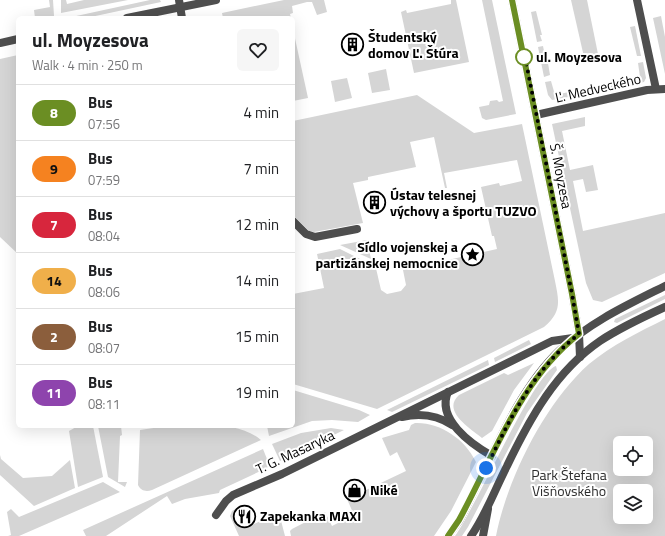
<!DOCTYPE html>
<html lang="en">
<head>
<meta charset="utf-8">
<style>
	body { margin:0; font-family:"Titillium Web",sans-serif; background:#f6f6f6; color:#202124; height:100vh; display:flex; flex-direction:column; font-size:15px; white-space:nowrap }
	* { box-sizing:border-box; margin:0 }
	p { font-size:13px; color:#757577 }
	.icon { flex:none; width:22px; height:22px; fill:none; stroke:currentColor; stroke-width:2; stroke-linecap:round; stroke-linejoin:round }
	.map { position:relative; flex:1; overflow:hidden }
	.details { position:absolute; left:16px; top:16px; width:279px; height:412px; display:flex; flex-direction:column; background:#fff; border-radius:6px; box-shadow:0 4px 16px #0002 }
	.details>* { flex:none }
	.badge { padding:0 8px; border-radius:13px; font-size:14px; line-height:26px }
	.buttons { position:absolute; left:613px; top:436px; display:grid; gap:8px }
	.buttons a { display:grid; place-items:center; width:40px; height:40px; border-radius:6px; background:#fff; box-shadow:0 4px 16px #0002; font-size:20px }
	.you { position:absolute; width:20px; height:20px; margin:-10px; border:3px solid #fff; border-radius:50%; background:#1a73e8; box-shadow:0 0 0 6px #1a73e833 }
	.map>.badge { position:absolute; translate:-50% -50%; box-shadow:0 0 0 2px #fff }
	.round { display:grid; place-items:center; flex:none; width:42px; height:42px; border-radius:6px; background:#f6f6f6 }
	.headline { display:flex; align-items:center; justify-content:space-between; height:68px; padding:0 16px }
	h1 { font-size:19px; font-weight:700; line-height:30px }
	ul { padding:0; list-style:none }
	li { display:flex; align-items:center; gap:12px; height:56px; padding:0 16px; border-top:1px solid #e0e0e0 }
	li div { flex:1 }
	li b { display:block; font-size:15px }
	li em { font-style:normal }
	li .badge { min-width:44px; font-weight:700; text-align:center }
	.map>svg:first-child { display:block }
	.green { fill:#d5d5d5; fill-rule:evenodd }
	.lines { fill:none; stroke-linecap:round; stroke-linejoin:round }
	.minor { stroke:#4e4e4e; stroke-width:8 }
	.tertiary { stroke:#4e4e4e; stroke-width:8 }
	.line-casing { stroke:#fff; stroke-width:9 }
	.line { stroke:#6b8e23; stroke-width:6 }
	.walk { stroke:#000; stroke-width:4; stroke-dasharray:0 7.2 }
	.stop-dot { fill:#fff; stroke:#6b8e23; stroke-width:2 }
	.labels { text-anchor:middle; stroke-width:4; stroke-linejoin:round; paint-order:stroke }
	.poi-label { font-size:14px; font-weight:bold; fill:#000; stroke:#fff; text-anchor:start }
	.stop-label { font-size:14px; font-weight:bold; fill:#000; stroke:#fff; text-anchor:start }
	.street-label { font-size:14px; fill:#000; stroke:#fff }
	.park-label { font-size:14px; fill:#2c2c2c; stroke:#fff }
</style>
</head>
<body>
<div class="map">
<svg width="665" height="536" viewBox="0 0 665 536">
	<rect width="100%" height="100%" fill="#fff"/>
	<g class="green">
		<path d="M49 0H53L54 16 35 18 34 10 50 7Z"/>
		<path d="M61 0H66L67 4 84 0H128L61 13Z"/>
		<path d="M150 0H160L161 2 86 18H67Z"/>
		<path d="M284 0H324L327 12 317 15 312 2H307L292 6 293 13 290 14 291 18H223L222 13Z"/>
		<path d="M451 0H456L469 62 414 73 401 12 406 10 407 13 451 4Z"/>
		<path d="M482 0H492L516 114 486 120 482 118 479 107 489 105 490 101 497 100 499 102 503 101Z"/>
		<path d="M571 0H587L598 54 584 57Z"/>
		<path d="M536 11 542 35H540L542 41 537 42 531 12Z"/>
		<path d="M661 16 665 37V74L653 18Z"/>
		<path d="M635 26 641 56H637L630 27Z"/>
		<path d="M294 34 308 98 293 101V35Z"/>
		<path d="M543 46 544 51H546L550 75 544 77 538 47Z"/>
		<path d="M18 55V254L0 237V59Z"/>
		<path d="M643 62 646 78 644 82 607 90 604 89 603 85 640 77 638 63Z"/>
		<path d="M386 69 390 90 372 93 368 73Z"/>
		<path d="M347 78 352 98 335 102 331 81Z"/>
		<path d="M551 81 555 95 592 87V90L590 93 552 100 548 95 545 82Z"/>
		<path d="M417 95 474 133 522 124 555 281C559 301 562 312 544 327L377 409 293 384V294L324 288 317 254 340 249 372 265 375 264 381 290 387 294 401 291 406 285 403 270 497 249 494 236H492L481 187 499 183 500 186 522 181 517 160 444 173 447 188H445L434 137 410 142 416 167 368 177V180L353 183 363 223 314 232 309 231 293 215V121Z"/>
		<path d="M585 117V126L562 131 570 170 593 165 598 190 586 192 583 179 573 181 583 231 665 213V273L602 302 593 300 586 283 552 124Z"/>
		<path d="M367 240 371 259 340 245Z"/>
		<path d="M665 295V299L617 323 614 322 615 319Z"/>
		<path d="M665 319V536H496C507 479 545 403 589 364 612 345 639 332 665 319ZM620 443H646V469H620ZM620 491H646V517H620Z"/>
		<path d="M529 340 531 344 495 362 494 358Z"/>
		<path d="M488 360 489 365 392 412 387 410Z"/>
		<path d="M534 363 514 390 492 431 482 438C471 429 441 411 459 395L504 373 508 375Z"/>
		<path d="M556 366 557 370 527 413 468 527 462 536H455C475 509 534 372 556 366Z"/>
		<path d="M293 390 359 410 370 415 358 422 332 420 312 421 269 436 267 426H293Z"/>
		<path d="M415 423C440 422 465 439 476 462L451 511 434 536H291L290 531 292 529 325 512 332 526 354 515 347 499 406 471 397 452 390 456 382 438 409 430 411 425Z"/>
		<path d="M78 426H93L103 477 78 487 69 431Z"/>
		<path d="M98 426H121L122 435 120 436 118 482H127L125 487 108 477Z"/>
		<path d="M167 426C197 426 236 419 261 440L152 490C146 492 141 491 138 485L140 430Z"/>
		<path d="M331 428 344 430 280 461 272 444 301 433Z"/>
		<path d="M263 449 269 464 267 468 220 490 219 493 185 499 172 504 167 496 106 536H86L83 530Z"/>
		<path d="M0 455 1 459 23 478 52 476 70 460 75 488 34 506 0 475Z"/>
		<path d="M103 482 120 492 19 536H8L11 535 7 512 11 509 19 517Z"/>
		<path d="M237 508 247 527 279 513 285 536H239L230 516 232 511Z"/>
	</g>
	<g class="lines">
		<g class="minor">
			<path d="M179 0 182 18"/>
			<path d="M512 0 572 294 579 334 580 357"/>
			<path d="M637 0 656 89"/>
			<path d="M127 18 216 0"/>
			<path d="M0 43 18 39"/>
			<path d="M536 115 647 90 665 89"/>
			<path d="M293 221 306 234 315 237 357 229"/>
			<path d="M448 392C436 419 471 444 492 456"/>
			<path d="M402 417C420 413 437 415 452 425"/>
			<path d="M216 515 226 501 233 495 282 474 552 341 573 338"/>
			<path d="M483 536 488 509"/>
		</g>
		<g class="tertiary">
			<path d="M448 536 459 521C488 467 515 393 559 351 590 322 627 305 665 286"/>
			<path d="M471 536C486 515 495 489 507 466 530 418 556 371 600 341 621 327 643 317 665 307"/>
		</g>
	</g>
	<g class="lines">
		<defs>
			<path id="line" d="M448 536 459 520C494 456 519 381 579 334L572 294 512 0"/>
		</defs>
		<use href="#line" class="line-casing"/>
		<use href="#line" class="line"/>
		<path class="walk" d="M486 468C511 417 533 370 579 334L572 294 524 52V57"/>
	</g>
	<defs>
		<symbol id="building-ring" viewBox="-11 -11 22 22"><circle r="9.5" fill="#fff" stroke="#000" stroke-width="1.5"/><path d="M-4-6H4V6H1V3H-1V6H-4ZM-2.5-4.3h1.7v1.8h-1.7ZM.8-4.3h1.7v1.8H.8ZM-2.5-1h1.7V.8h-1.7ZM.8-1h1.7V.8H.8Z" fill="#000"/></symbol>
		<symbol id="sight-ring" viewBox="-11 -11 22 22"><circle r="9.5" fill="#fff" stroke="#000" stroke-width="1.5"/><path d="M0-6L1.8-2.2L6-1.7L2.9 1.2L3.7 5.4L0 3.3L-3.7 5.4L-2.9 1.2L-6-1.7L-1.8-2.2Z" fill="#000"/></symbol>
		<symbol id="shop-ring" viewBox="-11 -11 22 22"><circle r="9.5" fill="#fff" stroke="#000" stroke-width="1.5"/><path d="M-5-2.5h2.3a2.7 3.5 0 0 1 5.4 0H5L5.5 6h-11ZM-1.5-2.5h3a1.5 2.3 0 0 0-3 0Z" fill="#000"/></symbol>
		<symbol id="restaurant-ring" viewBox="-11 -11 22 22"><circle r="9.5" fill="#fff" stroke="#000" stroke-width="1.5"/><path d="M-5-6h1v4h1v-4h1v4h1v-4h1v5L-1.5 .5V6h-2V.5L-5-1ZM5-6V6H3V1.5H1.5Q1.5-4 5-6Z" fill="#000"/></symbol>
	</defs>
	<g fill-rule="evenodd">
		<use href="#building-ring" x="340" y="32" width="25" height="25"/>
		<use href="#building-ring" x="362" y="190" width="25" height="25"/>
		<use href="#sight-ring" x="460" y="242" width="25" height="25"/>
		<use href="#shop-ring" x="342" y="478" width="25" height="25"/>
		<use href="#restaurant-ring" x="232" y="504" width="25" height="25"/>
	</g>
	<circle class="stop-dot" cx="524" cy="57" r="8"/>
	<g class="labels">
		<g class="poi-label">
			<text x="368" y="42">Študentský<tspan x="368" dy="16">domov Ľ. Štúra</tspan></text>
			<text x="390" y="200">Ústav telesnej<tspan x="390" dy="16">výchovy a športu TUZVO</tspan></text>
			<text x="458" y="252" text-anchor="end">Sídlo vojenskej a<tspan x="458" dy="16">partizánskej nemocnice</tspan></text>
			<text x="370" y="495">Niké</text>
			<text x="260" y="521">Zapekanka MAXI</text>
		</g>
		<g class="stop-label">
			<text x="536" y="62">ul. Moyzesova</text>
		</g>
		<g class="street-label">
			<text transform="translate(598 88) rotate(-13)" y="5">Ľ. Medveckého</text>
			<text transform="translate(561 176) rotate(79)" y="5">Š. Moyzesa</text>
			<text transform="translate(295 452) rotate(-25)" y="5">T. G. Masaryka</text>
		</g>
		<g class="park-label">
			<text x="569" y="480">Park Štefana<tspan x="569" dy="16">Višňovského</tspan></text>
		</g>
	</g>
</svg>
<div class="buttons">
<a><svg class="icon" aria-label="locate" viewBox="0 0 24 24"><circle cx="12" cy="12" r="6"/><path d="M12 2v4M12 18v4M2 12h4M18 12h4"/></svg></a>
<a><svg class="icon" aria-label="layers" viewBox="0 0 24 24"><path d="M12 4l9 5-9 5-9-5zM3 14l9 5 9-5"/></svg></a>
</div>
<div class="you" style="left:486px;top:468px"></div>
<section class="details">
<div class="headline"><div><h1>ul. Moyzesova</h1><p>Walk · 4 min · 250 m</p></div><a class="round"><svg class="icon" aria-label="heart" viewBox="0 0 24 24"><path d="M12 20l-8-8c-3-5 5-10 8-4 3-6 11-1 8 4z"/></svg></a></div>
<ul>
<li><span class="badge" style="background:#6b8e23;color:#fff">8</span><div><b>Bus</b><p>07:56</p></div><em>4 min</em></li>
<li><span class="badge" style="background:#f58220;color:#111">9</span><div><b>Bus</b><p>07:59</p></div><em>7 min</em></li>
<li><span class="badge" style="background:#d7263d;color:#fff">7</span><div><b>Bus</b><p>08:04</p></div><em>12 min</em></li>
<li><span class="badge" style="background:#f0af4a;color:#111">14</span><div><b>Bus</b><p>08:06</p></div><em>14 min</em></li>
<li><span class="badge" style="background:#8b5e3c;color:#fff">2</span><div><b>Bus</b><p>08:07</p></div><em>15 min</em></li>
<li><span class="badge" style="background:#8e44ad;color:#fff">11</span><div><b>Bus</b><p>08:11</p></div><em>19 min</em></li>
</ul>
</section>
</div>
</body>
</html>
